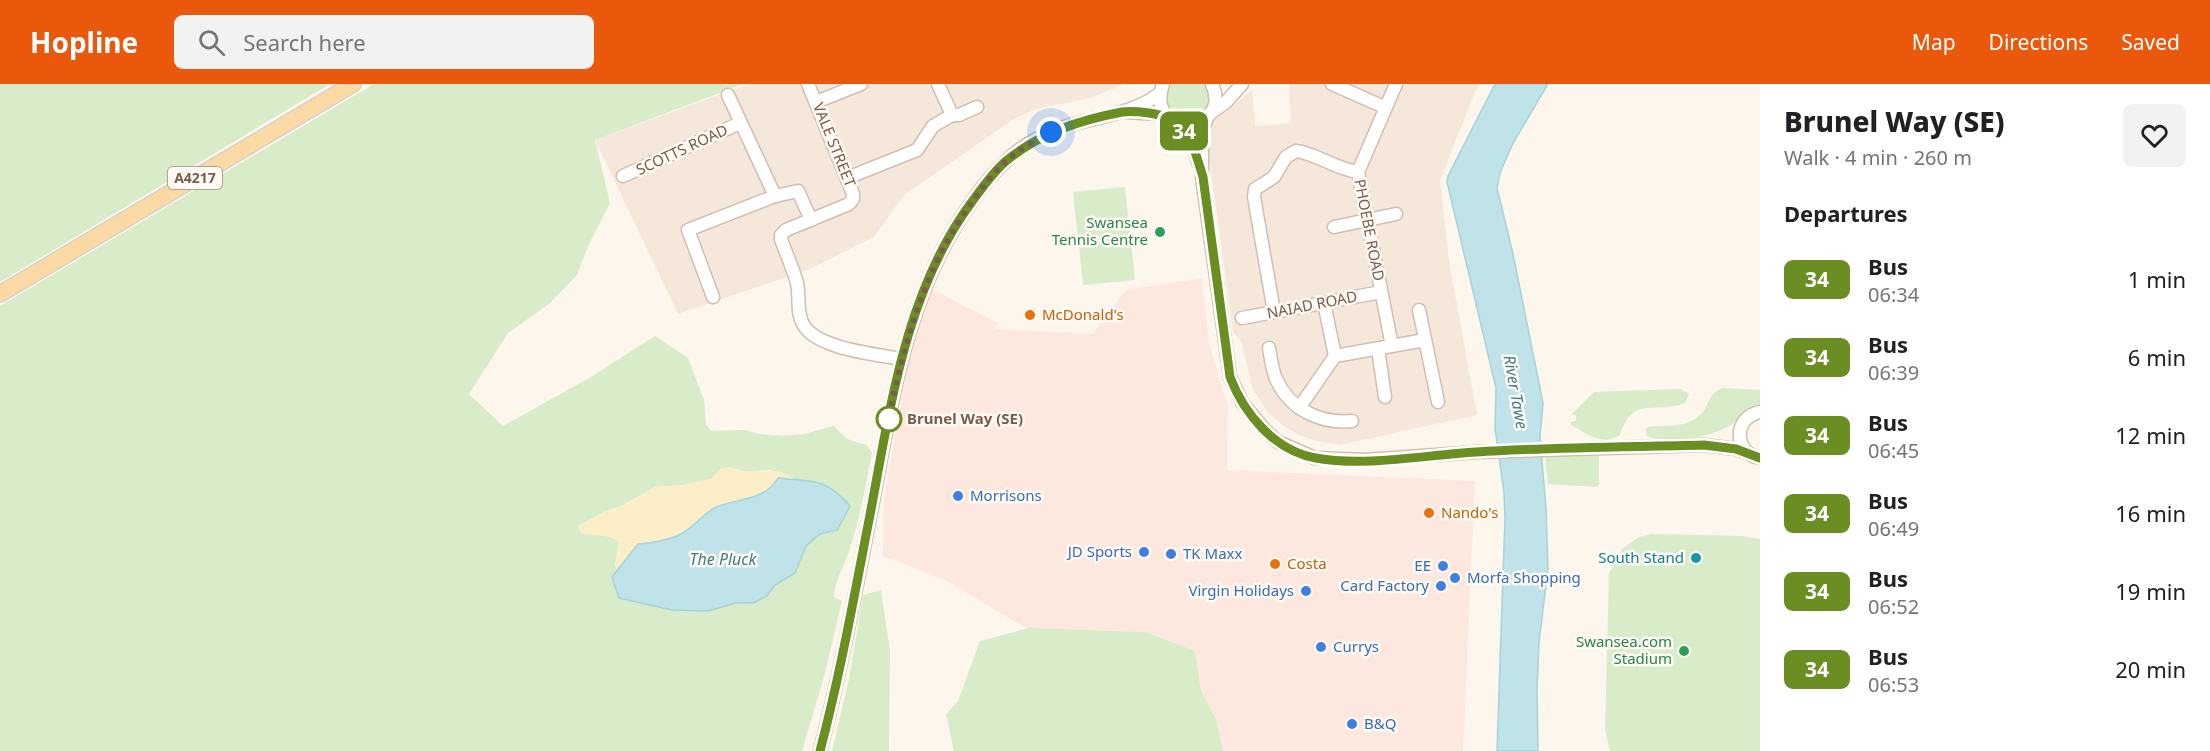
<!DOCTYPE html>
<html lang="en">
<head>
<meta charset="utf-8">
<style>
	body { margin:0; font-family:"Noto Sans",sans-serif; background:#f2f2f2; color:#202124; height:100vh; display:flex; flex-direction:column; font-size:22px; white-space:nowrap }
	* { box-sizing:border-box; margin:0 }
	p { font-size:20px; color:#757577 }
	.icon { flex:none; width:33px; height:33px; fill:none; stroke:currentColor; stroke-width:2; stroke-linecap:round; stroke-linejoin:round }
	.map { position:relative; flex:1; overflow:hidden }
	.sheet { display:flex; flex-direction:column; background:#fff; width:450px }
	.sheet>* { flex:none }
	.badge { padding:0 12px; border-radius:9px; font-size:21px; line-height:39px }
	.you { position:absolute; width:30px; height:30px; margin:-15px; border:4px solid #fff; border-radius:50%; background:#1a73e8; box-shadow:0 0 0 9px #1a73e833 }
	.map>.badge { position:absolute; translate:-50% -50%; box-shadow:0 0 0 3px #fff }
	h2 { padding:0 24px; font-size:22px; line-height:54px }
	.round { display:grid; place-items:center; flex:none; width:63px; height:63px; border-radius:9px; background:#f2f2f2 }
	.headline { display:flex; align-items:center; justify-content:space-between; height:102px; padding:0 24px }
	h1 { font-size:28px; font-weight:800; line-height:45px }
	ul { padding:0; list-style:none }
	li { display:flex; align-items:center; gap:18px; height:78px; padding:0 24px }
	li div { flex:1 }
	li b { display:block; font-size:22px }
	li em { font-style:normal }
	li .badge { min-width:66px; font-weight:700; text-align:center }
	header { display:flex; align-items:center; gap:36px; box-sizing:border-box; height:84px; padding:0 30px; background:#ea580c; color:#fff }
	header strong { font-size:28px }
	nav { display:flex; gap:33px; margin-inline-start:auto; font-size:21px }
	.search { width:420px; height:54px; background:#f2f2f2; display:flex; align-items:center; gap:15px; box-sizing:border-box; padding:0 21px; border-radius:9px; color:#757577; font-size:22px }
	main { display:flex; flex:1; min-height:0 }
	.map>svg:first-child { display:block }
	.residential { fill:#f5e8da }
	.commercial { fill:#fde8e0 }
	.green { fill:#d8ecc9; fill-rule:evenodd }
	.sand { fill:#fcefc7 }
	.water { fill:#bfe3e8; stroke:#a5d3da; stroke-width:1.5 }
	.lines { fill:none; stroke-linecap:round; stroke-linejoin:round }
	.minor-casing { stroke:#d1beb0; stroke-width:15 }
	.major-casing { stroke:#dad1cd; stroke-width:18 }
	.minor { stroke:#fff; stroke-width:12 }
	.major { stroke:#fbd9a5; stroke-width:15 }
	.line-casing { stroke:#fff; stroke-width:14 }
	.line { stroke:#6b8e23; stroke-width:9 }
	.walk { stroke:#7a5c4d; stroke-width:6; stroke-dasharray:0 10.8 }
	.leisure-dot { fill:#2e9e5b; stroke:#fffaf3; stroke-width:2 }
	.food-dot { fill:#e8710a; stroke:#fffaf3; stroke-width:2 }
	.stop-dot { fill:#fff; stroke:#6b8e23; stroke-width:3 }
	.shop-dot { fill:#3f7fe0; stroke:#fffaf3; stroke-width:2 }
	.culture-dot { fill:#0f9aa8; stroke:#fffaf3; stroke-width:2 }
	.labels { text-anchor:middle; stroke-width:5; stroke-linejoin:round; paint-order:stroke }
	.shield { fill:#fffaf3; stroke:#a28b7f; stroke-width:1.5 }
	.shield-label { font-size:14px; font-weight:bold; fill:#7a5c4d }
	.street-label { font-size:15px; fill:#7a5c4d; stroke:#fffaf3 }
	.leisure-label { font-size:15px; fill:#27864d; stroke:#fffaf3; text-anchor:end }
	.food-label { font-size:15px; fill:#c56008; stroke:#fffaf3; text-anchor:start }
	.stop-label { font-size:15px; font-weight:bold; fill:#7a5c4d; stroke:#fffaf3; text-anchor:start }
	.shop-label { font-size:15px; fill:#366cbe; stroke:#fffaf3; text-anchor:start }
	.culture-label { font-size:15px; fill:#0d838f; stroke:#fffaf3; text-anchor:end }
	.water-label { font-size:16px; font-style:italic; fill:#437c86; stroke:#fffaf3 }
</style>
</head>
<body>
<header>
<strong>Hopline</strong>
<div class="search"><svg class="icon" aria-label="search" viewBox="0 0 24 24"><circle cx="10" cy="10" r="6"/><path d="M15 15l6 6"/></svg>Search here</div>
<nav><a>Map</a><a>Directions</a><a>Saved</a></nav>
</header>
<main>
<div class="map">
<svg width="1760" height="667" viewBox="0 0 1760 667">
	<rect width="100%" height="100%" fill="#fdf6ec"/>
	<g class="residential">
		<path d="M749 0H1124L1091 14 1036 25 1014 35 904 111 874 153 810 185 678 230 595 56Z"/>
		<path d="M1289 0H1480L1475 8 1440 97 1449 177 1477 331 1340 361 1317 357 1299 351 1284 342 1269 330 1252 304 1242 259 1233 248 1205 44 1252 6 1255 42 1291 39Z"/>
	</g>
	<path class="commercial" d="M1202 194 1209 259 1228 323 1227 386 1475 397 1463 667H1223L1216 635 1201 606 1195 567 1145 548 1029 544 1017 539 947 497 883 472 884 415 894 356 910 268 931 205 998 239 996 245 1093 250 1126 206Z"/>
	<g class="green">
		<path d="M0 0H330L0 198Z"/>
		<path d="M374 0H743L595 56 610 119 589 160 577 191 549 220 508 249 469 310 503 342 591 293 655 252 688 274 704 316 706 340 711 347 745 346 759 350 782 352 804 350 834 342 847 355 867 361 872 369C866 401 860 433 850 464 845 481 835 495 834 513L842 517 824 593 802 667H0V222ZM730 383 745 388 771 386 790 392 795 396 822 399 820 450 806 462 795 489 775 501 767 512 749 520 736 519 709 526H672L619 514 612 493 617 486 615 481 619 458 609 451 578 442 604 428 623 421 655 403 684 401 711 395 721 385Z"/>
		<path d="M1170 0H1206C1222 48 1151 41 1170 0Z"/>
		<path d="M1125 103 1135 196 1083 201 1073 108Z"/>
		<path d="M1723 304 1760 306V322C1743 325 1742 335 1729 342 1711 352 1664 364 1646 351V345L1648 343C1665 340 1684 345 1699 332 1710 323 1707 309 1723 304Z"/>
		<path d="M1681 305 1689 310 1685 319C1655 331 1633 310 1620 351 1603 363 1586 349 1571 341V338L1576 337V331H1571L1594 308Z"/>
		<path d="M1599 371V400L1597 403 1548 400 1545 372Z"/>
		<path d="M1652 450 1742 452 1760 455V667H1610L1605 646 1609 489 1622 465 1639 453Z"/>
		<path d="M881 506 890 567 889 667H832L849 595 863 511Z"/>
		<path d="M1029 544 1145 548 1195 567 1201 606 1216 635 1223 667H954L946 630 958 617 980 557Z"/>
	</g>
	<path class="sand" d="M730 383C734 384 739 387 744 387 763 391 776 380 795 396L778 394C765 417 737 414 716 423 702 430 693 445 679 451 666 457 651 459 638 460L617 486 615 481 619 457C603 448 595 455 580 448L578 442 604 428 623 421 655 403 684 401 711 395 721 385Z"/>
	<g class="water">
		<path d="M1495 0H1548L1513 59 1500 89 1497 104 1513 170 1543 319 1540 353 1546 424 1548 485 1539 558 1537 606 1538 667H1497L1505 434 1504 408 1495 345 1496 304 1447 98 1448 92Z"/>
		<path d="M778 394C813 398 825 393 850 422L837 446 820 450 806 462 795 489 775 501 767 512 753 519H736L708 527 672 526 619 514 612 493 638 460C651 459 666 457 679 451 693 445 702 430 716 423 737 414 765 417 778 394Z"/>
	</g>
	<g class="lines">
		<defs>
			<g id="minor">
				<path d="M808 0 853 110V115L849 120 786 146 781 151V155C786 170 793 184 797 199 800 212 796 228 803 240 816 265 876 270 901 275"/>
				<path d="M938 0 952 31H959L977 23"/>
				<path d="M1163 0C1144 56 1234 50 1212 0"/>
				<path d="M1332 0 1384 23"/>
				<path d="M728 11 775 112 798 107 811 136"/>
				<path d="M816 18 861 0"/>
				<path d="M1126 28 1158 30 1169 34"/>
				<path d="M1212 28 1226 18 1242 0"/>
				<path d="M1207 33 1202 49V93L1230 293 1243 320 1266 347 1278 358 1315 374 1365 376 1478 368 1704 361 1736 365 1747 369"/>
				<path d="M1179 40 1194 63 1198 78"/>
				<path d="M623 92 740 39"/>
				<path d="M847 94 917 66 933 42 952 31"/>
				<path d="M1334 143 1396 130"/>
				<path d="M713 213 688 146 775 112"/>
				<path d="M1324 219 1335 272"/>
				<path d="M1419 226 1438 318"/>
				<path d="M1274 228 1254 113 1255 105 1274 93 1286 73 1296 67C1318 70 1335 85 1358 88"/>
				<path d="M1242 234 1381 208"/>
				<path d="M1392 262 1358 88 1396 0"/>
				<path d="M1269 264C1271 275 1272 287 1277 297 1291 326 1321 340 1352 337"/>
				<path d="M1378 265 1385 313"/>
				<path d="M1335 272 1425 256"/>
				<path d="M1299 324 1335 272"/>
				<path d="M1760 328C1733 333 1733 369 1760 374"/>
				<path d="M820 667C841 587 856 505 872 423 892 317 907 206 973 116 982 103 993 89 1005 78 1022 61 1048 47 1071 41 1101 32 1135 29 1160 9"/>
			</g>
			<path id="major" d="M0 210 353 0"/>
		</defs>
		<use href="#minor" class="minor-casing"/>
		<use href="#major" class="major-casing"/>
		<use href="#minor" class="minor"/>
		<use href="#major" class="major"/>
	</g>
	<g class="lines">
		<defs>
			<path id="line" d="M820 667C840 591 854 513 869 436 890 327 904 210 971 119 982 104 993 88 1006 77 1040 49 1080 36 1122 28 1131 27 1141 28 1149 29 1188 34 1193 61 1203 93L1230 293C1244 330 1275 367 1316 374 1366 383 1425 371 1476 368 1552 363 1628 363 1704 361L1736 365 1760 374"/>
		</defs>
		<use href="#line" class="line-casing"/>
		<use href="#line" class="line"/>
		<path class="walk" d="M889 335 888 338C904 259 925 182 973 117 982 104 993 89 1005 78 1018 66 1035 56 1051 48"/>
	</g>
	<g class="leisure-dot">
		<circle cx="1160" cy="148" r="6"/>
		<circle cx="1684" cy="567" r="6"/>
	</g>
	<g class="food-dot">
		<circle cx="1030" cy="231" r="6"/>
		<circle cx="1429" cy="429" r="6"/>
		<circle cx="1275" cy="480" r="6"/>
	</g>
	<circle class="stop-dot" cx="889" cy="335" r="12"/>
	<g class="shop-dot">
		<circle cx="958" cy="412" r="6"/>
		<circle cx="1144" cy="468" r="6"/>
		<circle cx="1171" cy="470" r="6"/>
		<circle cx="1443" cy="482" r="6"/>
		<circle cx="1455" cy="494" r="6"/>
		<circle cx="1441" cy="502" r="6"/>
		<circle cx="1306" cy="507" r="6"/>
		<circle cx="1321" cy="563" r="6"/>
		<circle cx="1352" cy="640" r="6"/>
	</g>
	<circle class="culture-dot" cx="1696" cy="474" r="6"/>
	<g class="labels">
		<rect class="shield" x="168" y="83" width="54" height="22" rx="4.5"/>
		<g class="shield-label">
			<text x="195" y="99">A4217</text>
		</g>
		<g class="street-label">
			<text transform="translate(834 61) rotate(68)" y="5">VALE STREET</text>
			<text transform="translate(682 66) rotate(-25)" y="5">SCOTTS ROAD</text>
			<text transform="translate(1369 146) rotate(79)" y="5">PHOEBE ROAD</text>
			<text transform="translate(1312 221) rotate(-11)" y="5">NAIAD ROAD</text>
		</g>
		<g class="leisure-label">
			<text x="1148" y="144">Swansea<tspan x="1148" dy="17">Tennis Centre</tspan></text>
			<text x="1672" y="563">Swansea.com<tspan x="1672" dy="17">Stadium</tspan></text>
		</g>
		<g class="food-label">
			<text x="1042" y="236">McDonald's</text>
			<text x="1441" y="434">Nando's</text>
			<text x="1287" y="485">Costa</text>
		</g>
		<g class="stop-label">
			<text x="907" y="340">Brunel Way (SE)</text>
		</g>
		<g class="shop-label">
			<text x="970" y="417">Morrisons</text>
			<text x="1132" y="473" text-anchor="end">JD Sports</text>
			<text x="1183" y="475">TK Maxx</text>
			<text x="1431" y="487" text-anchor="end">EE</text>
			<text x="1467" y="499">Morfa Shopping</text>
			<text x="1429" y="507" text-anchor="end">Card Factory</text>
			<text x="1294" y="512" text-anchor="end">Virgin Holidays</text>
			<text x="1333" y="568">Currys</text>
			<text x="1364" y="645">B&amp;Q</text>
		</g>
		<g class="culture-label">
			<text x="1684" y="479">South Stand</text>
		</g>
		<g class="water-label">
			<text transform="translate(1516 308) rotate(80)" y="6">River Tawe</text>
			<text x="723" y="481">The Pluck</text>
		</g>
	</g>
</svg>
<div class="you" style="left:1051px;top:48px"></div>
<b class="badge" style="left:1184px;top:47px;background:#6b8e23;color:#fff">34</b>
</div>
<section class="sheet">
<div class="headline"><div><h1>Brunel Way (SE)</h1><p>Walk · 4 min · 260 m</p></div><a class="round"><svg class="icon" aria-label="heart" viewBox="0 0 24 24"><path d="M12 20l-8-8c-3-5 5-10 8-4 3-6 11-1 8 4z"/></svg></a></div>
<h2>Departures</h2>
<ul>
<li><span class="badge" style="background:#6b8e23;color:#fff">34</span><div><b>Bus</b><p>06:34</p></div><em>1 min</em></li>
<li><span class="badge" style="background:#6b8e23;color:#fff">34</span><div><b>Bus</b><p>06:39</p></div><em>6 min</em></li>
<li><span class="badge" style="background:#6b8e23;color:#fff">34</span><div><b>Bus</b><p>06:45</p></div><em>12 min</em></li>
<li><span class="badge" style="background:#6b8e23;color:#fff">34</span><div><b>Bus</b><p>06:49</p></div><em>16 min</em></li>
<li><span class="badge" style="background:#6b8e23;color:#fff">34</span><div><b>Bus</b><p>06:52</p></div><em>19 min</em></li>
<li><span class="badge" style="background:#6b8e23;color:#fff">34</span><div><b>Bus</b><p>06:53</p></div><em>20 min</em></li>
</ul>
</section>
</main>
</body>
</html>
